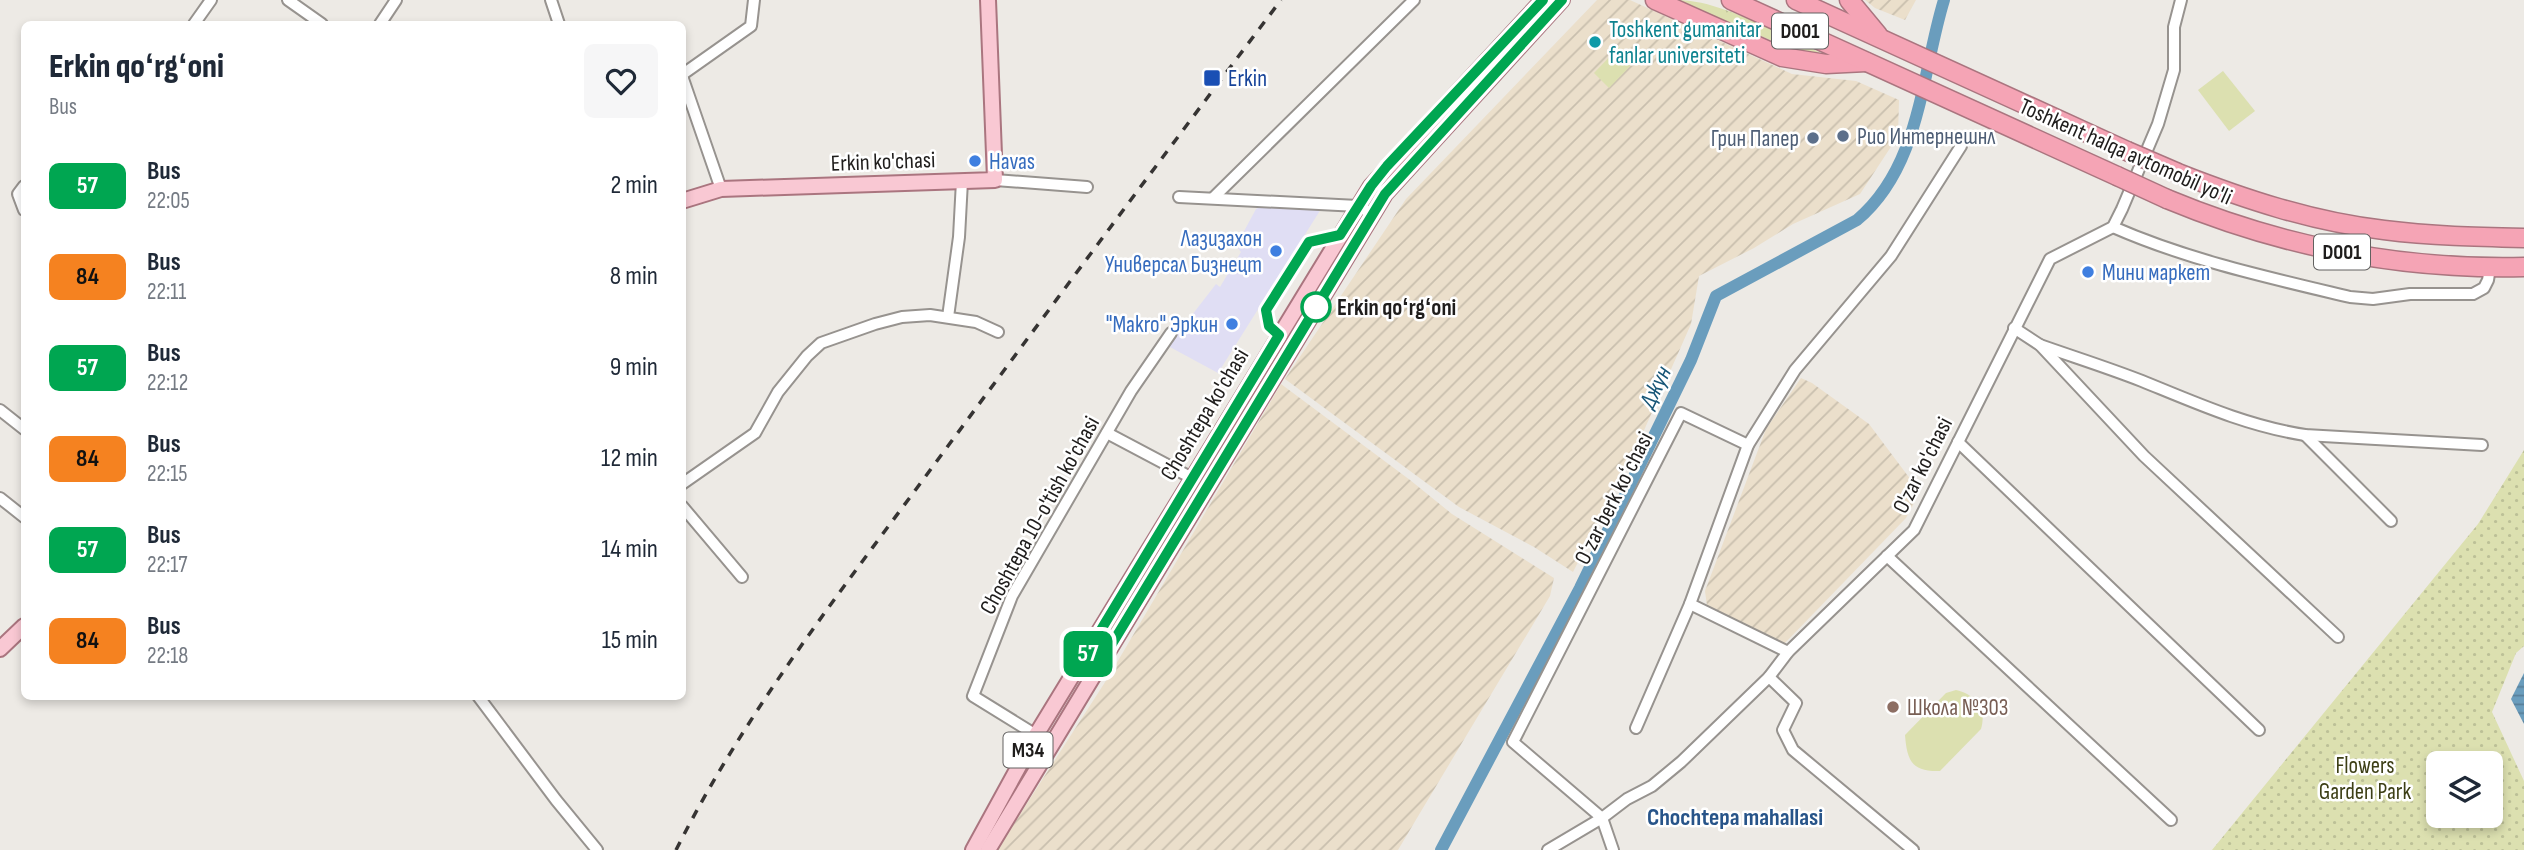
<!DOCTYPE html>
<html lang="en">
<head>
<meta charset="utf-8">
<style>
	body { margin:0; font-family:"Sofia Sans Condensed",sans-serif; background:#f6f6f7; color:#1f2937; height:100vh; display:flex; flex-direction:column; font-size:26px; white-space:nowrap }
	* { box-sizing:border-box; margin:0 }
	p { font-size:23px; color:#747a83 }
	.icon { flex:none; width:38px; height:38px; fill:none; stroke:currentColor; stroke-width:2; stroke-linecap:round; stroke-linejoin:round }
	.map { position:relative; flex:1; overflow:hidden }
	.drawer { position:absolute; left:21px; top:21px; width:665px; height:679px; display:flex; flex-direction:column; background:#fff; border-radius:10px; box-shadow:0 4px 10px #0003 }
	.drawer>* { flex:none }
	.badge { padding:0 14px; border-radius:10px; font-size:24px; line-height:46px }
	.controls { position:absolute; left:2426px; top:751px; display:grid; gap:14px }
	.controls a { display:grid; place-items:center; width:77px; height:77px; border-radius:10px; background:#fff; box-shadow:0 4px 10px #0003; font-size:35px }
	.map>.badge { position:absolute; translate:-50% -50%; box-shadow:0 0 0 4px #fff }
	.round { display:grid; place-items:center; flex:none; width:74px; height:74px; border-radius:10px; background:#f6f6f7 }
	.overview { display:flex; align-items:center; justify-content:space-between; height:119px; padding:0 28px }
	h1 { font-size:33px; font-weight:800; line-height:52px }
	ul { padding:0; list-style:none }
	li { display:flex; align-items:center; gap:21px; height:91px; padding:0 28px }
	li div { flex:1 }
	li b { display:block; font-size:26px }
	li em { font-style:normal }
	li .badge { min-width:77px; font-weight:700; text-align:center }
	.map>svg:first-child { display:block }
	.commercial { fill:#e0def4 }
	.industrial { fill:url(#industrial-furrows) }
	.grass { fill:url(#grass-tufts) }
	.park { fill:url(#park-dots); fill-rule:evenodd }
	.pitch { fill:#dce0b0 }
	.water { fill:url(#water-rules) }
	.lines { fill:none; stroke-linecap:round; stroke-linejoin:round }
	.canal { stroke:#6a9dbd; stroke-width:12 }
	.minor-casing { stroke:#97938f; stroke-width:14 }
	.major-casing { stroke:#aa757f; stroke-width:18 }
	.highway-casing { stroke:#aa757f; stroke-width:21 }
	.minor { stroke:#fff; stroke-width:10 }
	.major { stroke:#f9c8d3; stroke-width:14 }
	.highway { stroke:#f5a4b5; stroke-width:18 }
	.rail { stroke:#363433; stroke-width:3.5; stroke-dasharray:9 9; stroke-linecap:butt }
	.highway-bridge-casing { stroke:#aa757f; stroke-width:21; stroke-linecap:butt }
	.highway-bridge { stroke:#f5a4b5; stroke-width:18 }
	.line-casing { stroke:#fff; stroke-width:16 }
	.line { stroke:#00a651; stroke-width:10 }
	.culture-dot { fill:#0f9aa8; stroke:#fff; stroke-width:2.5 }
	.transit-dot { fill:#1a4fb4; stroke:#fff; stroke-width:2.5 }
	.service-dot { fill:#5c6f8a; stroke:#fff; stroke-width:2.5 }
	.shop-dot { fill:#3f7fe0; stroke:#fff; stroke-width:2.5 }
	.stop-dot { fill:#fff; stroke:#00a651; stroke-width:3.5 }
	.education-dot { fill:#8d6e63; stroke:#fff; stroke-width:2.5 }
	.labels { text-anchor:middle; stroke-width:5; stroke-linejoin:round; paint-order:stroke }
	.shield { fill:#fff; stroke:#626160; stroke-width:2 }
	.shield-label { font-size:21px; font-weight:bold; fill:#1f1d1c }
	.culture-label { font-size:23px; fill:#0d838f; stroke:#fff; text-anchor:start }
	.transit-label { font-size:23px; fill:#164399; stroke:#fff; text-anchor:start }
	.service-label { font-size:23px; fill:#4e5e75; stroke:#fff; text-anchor:start }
	.street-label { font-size:23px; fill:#1f1d1c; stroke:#fff }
	.shop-label { font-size:23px; fill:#366cbe; stroke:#fff; text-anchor:start }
	.stop-label { font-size:23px; font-weight:bold; fill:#1f1d1c; stroke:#fff; text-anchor:start }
	.education-label { font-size:23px; fill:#785e54; stroke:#fff; text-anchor:start }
	.park-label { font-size:23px; fill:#3d3f16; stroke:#fff }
	.water-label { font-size:24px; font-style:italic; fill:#185677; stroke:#fff }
	.neighbourhood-label { font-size:24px; font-weight:bold; fill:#275489; stroke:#fff }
</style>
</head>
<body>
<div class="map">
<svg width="2524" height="850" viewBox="0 0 2524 850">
	<defs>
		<pattern id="industrial-furrows" width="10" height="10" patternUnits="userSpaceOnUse" patternTransform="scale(1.75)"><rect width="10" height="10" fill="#ebdfcb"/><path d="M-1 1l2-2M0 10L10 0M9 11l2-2" fill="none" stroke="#c9bfae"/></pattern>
		<pattern id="grass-tufts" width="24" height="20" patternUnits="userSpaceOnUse" patternTransform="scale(1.75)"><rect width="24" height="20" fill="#dce0b0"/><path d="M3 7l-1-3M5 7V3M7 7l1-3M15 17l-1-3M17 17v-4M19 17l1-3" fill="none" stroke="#bcc097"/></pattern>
		<pattern id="park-dots" width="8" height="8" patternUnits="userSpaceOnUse" patternTransform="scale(1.75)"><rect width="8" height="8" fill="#dce0b0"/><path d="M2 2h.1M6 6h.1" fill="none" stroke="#bcc097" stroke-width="1.8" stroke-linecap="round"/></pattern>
		<pattern id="water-rules" width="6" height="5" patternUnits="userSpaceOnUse" patternTransform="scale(1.75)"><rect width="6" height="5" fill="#6a9dbd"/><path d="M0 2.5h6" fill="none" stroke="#577f99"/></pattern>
	</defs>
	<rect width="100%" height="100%" fill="#edeae5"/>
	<path class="commercial" d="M1263 205 1321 209 1218 373 1168 346 1216 284 1220 287 1241 252 1236 246 1256 209Z"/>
	<g class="industrial">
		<path d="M1597 0H1630L1792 74 1856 81 1899 100 1898 136 1860 194 1793 224 1754 248 1699 276 1691 324 1634 453 1573 572 1534 547 1459 507 1285 379 1406 199Z"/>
		<path d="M1865 0H1916L1905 20 1875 8Z"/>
		<path d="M1801 378 1812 383 1869 424 1920 492 1906 518 1784 644 1775 642 1707 606 1705 591 1766 429Z"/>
		<path d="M1281 384 1410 480 1452 514 1554 578 1550 596 1420 813 1398 850H997L1109 676Z"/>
	</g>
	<path class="grass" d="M1677 0C1722 0 1783 36 1825 55L1784 46Z"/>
	<path class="park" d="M2524 450V646L2516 653 2492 712 2524 781V850H2212L2478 524ZM2438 763H2490V816H2438Z"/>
	<g class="pitch">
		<path d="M1619 47 1634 62 1609 88 1594 73Z"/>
		<path d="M2223 71 2255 111 2229 131 2198 90Z"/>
		<path d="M1956 690C1976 695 1987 708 1981 729L1940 771C1912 772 1907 761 1905 735L1946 693Z"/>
	</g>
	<path class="water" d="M2524 673V724L2511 699Z"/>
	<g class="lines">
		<path class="canal" d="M1441 850 1580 588 1691 360 1716 296 1857 220C1921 166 1921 75 1944 0"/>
		<defs>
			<g id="minor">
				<path d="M288 0 322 24"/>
				<path d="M551 0 559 24"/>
				<path d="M194 24 211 0"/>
				<path d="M380 24 396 0"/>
				<path d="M995 180 1087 187"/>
				<path d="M24 186 18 194 24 210"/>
				<path d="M721 189 683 79V74L751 26 754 0"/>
				<path d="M1179 197 1358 206 1372 214"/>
				<path d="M1213 198 1414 0"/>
				<path d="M2113 227C2188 260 2270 278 2350 297L2373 299 2410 294H2473L2484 288 2488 280 2490 268"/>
				<path d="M948 317 959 237 962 181"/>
				<path d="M2014 328 2040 345 2144 456 2338 637"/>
				<path d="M2040 345C2074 357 2109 368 2142 381 2196 403 2247 426 2305 435L2482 445"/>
				<path d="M0 410 24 429"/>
				<path d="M1107 433 1192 478"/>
				<path d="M2305 435 2391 521"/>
				<path d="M1958 442 2259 730"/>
				<path d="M682 484 755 433 778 392 807 356 821 343 875 324 902 317 930 315 976 322 998 332"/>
				<path d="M0 498 24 517"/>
				<path d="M682 506 742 577"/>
				<path d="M1887 556 2171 820"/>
				<path d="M1690 604 1788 652"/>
				<path d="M1769 677 1796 703 1783 730 1793 750 1913 850"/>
				<path d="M478 696 556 800 597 850"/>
				<path d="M1636 728 1690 604 1748 445 1795 370 1891 256 1961 146"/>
				<path d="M1036 735 973 696 1012 596 1131 391 1171 333"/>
				<path d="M1548 850 1602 818 1627 799 1652 786 1681 762 1769 677 1788 652 1914 530 2050 259 2113 227 2122 209 2158 124 2174 70V27L2181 0"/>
				<path d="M1613 850 1602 818 1513 742 1681 413 1748 445"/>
			</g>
			<g id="major">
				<path d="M682 201 721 189 995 180 988 0"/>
				<path d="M0 649 24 626"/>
				<path d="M973 850 1036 735 1371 186 1543 0"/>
				<path d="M988 850 1385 194 1562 0"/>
			</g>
			<g id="highway">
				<path d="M1655 0 1782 57 1826 64 1866 62"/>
				<path d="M1731 0 2117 176"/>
				<path d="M1796 0 2127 151"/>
				<path d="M1849 0 1878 35"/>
				<path d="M2178 173C2244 199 2313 222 2384 230 2431 236 2477 237 2524 238"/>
				<path d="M2167 199C2280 246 2401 270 2524 267"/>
			</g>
		</defs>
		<use href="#minor" class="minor-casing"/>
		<use href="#major" class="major-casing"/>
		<use href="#highway" class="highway-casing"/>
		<use href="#minor" class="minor"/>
		<use href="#major" class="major"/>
		<use href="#highway" class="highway"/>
		<path class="rail" d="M676 850C745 713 840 592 931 469 1047 312 1163 156 1281 0"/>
		<defs>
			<g id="highway-bridge">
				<path d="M2127 151 2178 173"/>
				<path d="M2117 176 2167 199"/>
			</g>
		</defs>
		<use href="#highway-bridge" class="highway-bridge-casing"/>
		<use href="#highway-bridge" class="highway-bridge"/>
	</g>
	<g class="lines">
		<defs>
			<path id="line" d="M1543 0 1387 166 1371 186 1340 235 1309 242 1266 310 1269 326 1279 335 1087 653 1101 662 1385 194 1562 0"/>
		</defs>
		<use href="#line" class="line-casing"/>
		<use href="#line" class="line"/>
	</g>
	<circle class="culture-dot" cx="1595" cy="42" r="7"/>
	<rect class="transit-dot" x="1203" y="69" width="18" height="18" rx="3.5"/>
	<g class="service-dot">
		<circle cx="1843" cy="136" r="7"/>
		<circle cx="1813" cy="138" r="7"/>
	</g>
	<g class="shop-dot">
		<circle cx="975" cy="161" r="7"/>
		<circle cx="1276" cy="251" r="7"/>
		<circle cx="2088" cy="272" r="7"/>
		<circle cx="1232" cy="324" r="7"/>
	</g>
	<circle class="stop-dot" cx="1316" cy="307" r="14"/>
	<circle class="education-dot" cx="1893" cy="707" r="7"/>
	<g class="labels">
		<g class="shield">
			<rect x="1772" y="13.5" width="56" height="35" rx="5"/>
			<rect x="2314" y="234.5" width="56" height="35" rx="5"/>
			<rect x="1003.5" y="732.5" width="49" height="35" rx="5"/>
		</g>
		<g class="shield-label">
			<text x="1800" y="38">D001</text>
			<text x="2342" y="259">D001</text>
			<text x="1028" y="757">M34</text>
		</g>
		<g class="culture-label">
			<text x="1609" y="37">Toshkent gumanitar<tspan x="1609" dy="26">fanlar universiteti</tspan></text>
		</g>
		<g class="transit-label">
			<text x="1228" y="86">Erkin</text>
		</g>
		<g class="service-label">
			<text x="1857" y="144">Рио Интернешнл</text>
			<text x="1799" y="146" text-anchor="end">Грин Папер</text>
		</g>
		<g class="street-label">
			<text transform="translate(2126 151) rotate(24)" y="8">Toshkent halqa avtomobil yo'li</text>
			<text transform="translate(883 161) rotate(-2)" y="8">Erkin ko'chasi</text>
			<text transform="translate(1204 414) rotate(-59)" y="8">Choshtepa ko'chasi</text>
			<text transform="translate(1922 465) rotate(-63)" y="8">O'zar ko'chasi</text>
			<text transform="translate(1613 498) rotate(-63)" y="8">Oʻzar berk koʻchasi</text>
			<text transform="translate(1039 515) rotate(-61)" y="8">Choshtepa 10-o'tish ko'chasi</text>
		</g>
		<g class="shop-label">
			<text x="989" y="169">Havas</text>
			<text x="1262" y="246" text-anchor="end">Лазизахон<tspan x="1262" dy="26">Универсал Бизнецт</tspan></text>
			<text x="2102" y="280">Мини маркет</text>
			<text x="1218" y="332" text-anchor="end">"Makro" Эркин</text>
		</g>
		<g class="stop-label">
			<text x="1337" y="315">Erkin qoʻrgʻoni</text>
		</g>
		<g class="education-label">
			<text x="1907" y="715">Школа №303</text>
		</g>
		<g class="park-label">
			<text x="2365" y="773">Flowers<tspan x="2365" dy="26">Garden Park</tspan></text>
		</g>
		<g class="water-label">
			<text transform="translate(1655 387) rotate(-64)" y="8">Джун</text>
		</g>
		<g class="neighbourhood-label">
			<text x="1735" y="825">Chochtepa mahallasi</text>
		</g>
	</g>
</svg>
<div class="controls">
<a><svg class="icon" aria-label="layers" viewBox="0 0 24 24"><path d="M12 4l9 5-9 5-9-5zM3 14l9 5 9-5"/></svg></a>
</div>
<b class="badge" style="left:1088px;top:654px;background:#00a651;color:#fff">57</b>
<section class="drawer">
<div class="overview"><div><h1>Erkin qoʻrgʻoni</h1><p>Bus</p></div><a class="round"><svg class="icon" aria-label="heart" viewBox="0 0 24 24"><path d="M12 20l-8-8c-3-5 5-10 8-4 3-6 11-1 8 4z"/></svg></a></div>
<ul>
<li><span class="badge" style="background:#00a651;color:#fff">57</span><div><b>Bus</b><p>22:05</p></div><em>2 min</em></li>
<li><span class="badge" style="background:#f58220;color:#111">84</span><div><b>Bus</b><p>22:11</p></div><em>8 min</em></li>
<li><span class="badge" style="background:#00a651;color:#fff">57</span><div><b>Bus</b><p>22:12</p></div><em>9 min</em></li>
<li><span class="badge" style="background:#f58220;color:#111">84</span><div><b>Bus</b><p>22:15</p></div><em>12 min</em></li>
<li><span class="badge" style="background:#00a651;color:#fff">57</span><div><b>Bus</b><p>22:17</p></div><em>14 min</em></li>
<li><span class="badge" style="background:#f58220;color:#111">84</span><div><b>Bus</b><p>22:18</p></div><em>15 min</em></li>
</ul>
</section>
</div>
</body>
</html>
